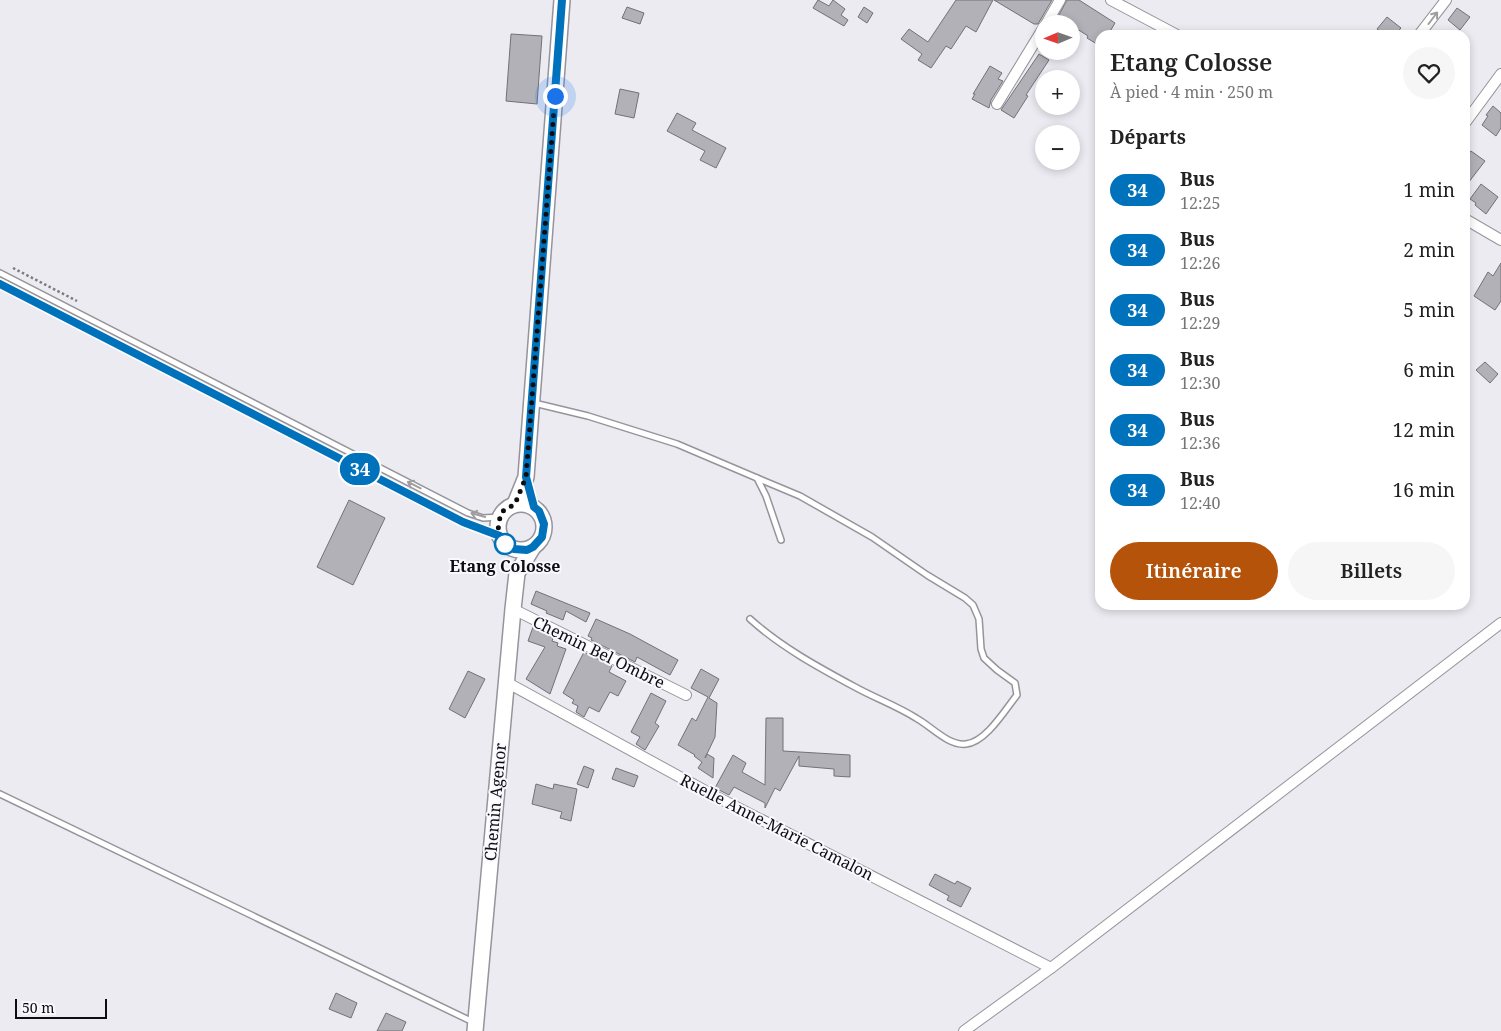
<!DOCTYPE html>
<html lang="fr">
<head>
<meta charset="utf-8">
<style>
	body { margin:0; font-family:"Noto Serif",serif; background:#f6f6f6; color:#222; height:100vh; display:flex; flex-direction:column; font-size:19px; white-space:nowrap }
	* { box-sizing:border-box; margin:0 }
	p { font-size:16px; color:#767676 }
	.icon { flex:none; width:28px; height:28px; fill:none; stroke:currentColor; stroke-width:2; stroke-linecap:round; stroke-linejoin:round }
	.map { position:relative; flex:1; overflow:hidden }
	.side { position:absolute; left:1095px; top:30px; width:375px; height:580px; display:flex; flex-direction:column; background:#fff; border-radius:15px; box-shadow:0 2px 8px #0003 }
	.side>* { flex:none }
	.badge { padding:0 10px; border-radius:16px; font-size:18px; line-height:32px }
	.needle { width:32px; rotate:268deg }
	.tools { position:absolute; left:1035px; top:15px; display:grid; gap:10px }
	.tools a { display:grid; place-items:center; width:45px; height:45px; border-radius:50%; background:#fff; box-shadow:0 2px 8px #0003; font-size:25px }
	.scale { position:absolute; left:15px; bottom:12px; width:92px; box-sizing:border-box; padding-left:5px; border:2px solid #0d0d0f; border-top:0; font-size:14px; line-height:18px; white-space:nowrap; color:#0d0d0f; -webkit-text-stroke:4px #faf8ff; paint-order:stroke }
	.you { position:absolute; width:25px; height:25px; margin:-12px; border:4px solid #fff; border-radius:50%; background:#1a73e8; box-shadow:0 0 0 8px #1a73e833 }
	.map>.badge { position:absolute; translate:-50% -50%; box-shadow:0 0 0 2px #fff }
	h2 { padding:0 15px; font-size:19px; line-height:45px }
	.round { display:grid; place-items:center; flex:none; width:52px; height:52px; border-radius:26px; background:#f6f6f6 }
	.summary { display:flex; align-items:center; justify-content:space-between; height:85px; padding:0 15px }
	h1 { font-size:24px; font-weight:600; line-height:38px }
	.cta { display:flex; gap:10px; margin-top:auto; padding:10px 15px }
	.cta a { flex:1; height:58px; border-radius:30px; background:#b45309; color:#fff; font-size:20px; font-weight:600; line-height:58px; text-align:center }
	.cta a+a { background:#f6f6f6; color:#222 }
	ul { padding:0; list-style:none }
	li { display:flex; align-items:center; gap:15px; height:60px; padding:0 15px }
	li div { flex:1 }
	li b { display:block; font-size:19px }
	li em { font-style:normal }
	li .badge { min-width:55px; font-weight:700; text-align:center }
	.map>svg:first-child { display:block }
	.building { fill:#b2b1b7; stroke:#727177 }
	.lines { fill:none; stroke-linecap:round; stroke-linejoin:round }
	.service-casing { stroke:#96949a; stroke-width:8 }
	.minor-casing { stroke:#96949a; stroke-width:12 }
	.secondary-casing { stroke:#96949a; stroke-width:18 }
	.path { stroke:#7c7b80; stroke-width:2.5; stroke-dasharray:2.5 2.5; stroke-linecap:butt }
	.service { stroke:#fff; stroke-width:5 }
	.minor { stroke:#fff; stroke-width:10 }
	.secondary { stroke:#fff; stroke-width:15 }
	.oneway { stroke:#9e9e9f }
	.line-casing { stroke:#fff; stroke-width:11 }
	.line { stroke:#0072bc; stroke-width:8 }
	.walk { stroke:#0d0d0f; stroke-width:5; stroke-dasharray:0 9 }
	.stop-dot { fill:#fff; stroke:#0072bc; stroke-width:2.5 }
	.labels { text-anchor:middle; stroke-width:4; stroke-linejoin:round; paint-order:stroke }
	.stop-label { font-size:16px; font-weight:bold; fill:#0d0d0f; stroke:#faf8ff }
	.street-label { font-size:16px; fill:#0d0d0f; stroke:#faf8ff }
</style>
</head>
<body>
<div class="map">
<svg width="1501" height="1031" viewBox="0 0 1501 1031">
	<rect width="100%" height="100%" fill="#ecebf2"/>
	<g class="building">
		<path d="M818 0 829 6 833 0 845 9 841 15 848 20 844 26 813 8Z"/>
		<path d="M956 0H993L976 32 966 26 951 49 946 46 931 68 918 60 922 54 901 39 909 29 928 42Z"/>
		<path d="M994 0H1052L1038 24H1034Z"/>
		<path d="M1067 0H1079L1115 23 1108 35H1100V46L1087 38 1088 36 1071 25V24H1054Z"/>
		<path d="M627 7 644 13 640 24 622 18Z"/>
		<path d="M864 7 873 13 867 23 858 17Z"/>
		<path d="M1457 8 1470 17 1460 30 1448 20Z"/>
		<path d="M1387 17 1401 28 1395 35H1385L1377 29Z"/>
		<path d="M511 34 542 36 537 104 506 101Z"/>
		<path d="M1039 54 1049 60 1026 95 1028 96 1014 118 1001 110Z"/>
		<path d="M990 66 1002 73 998 79 1003 81 991 100 989 108 972 99 975 94H973Z"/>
		<path d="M620 89 639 93 634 118 615 114Z"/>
		<path d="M1493 106 1501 113V128L1496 136 1482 125 1488 116 1486 115Z"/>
		<path d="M677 113 696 123 692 130 726 148 716 168 700 160 705 151 667 131Z"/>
		<path d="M1471 151 1485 161 1465 187V159Z"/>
		<path d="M1481 184 1498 197 1486 214 1475 205 1476 203 1470 199Z"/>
		<path d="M1501 263V301L1495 310 1474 296 1488 272 1493 276Z"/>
		<path d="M1485 362 1498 374 1490 383 1476 370Z"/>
		<path d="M349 500 385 518 353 585 317 567Z"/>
		<path d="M536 591 590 613 586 622 566 611 563 620 546 613 547 611 531 604Z"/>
		<path d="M596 619 630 634 678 660 670 675 637 657 635 662 591 640 592 638 588 636Z"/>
		<path d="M533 627 553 638 552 641 558 643 557 646 566 649 550 694 526 679 545 647 528 641Z"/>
		<path d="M584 652 612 666 609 672 626 681 618 696 610 692 599 712 589 707 584 717 576 712 578 706 572 703 574 700 563 693Z"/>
		<path d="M701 669 719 679 709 698 717 703 715 737 705 758 707 754 714 758 713 778 698 768 702 762 694 756 695 755 678 745 692 718 696 721 708 697 691 688Z"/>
		<path d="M468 671 485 679 465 718 449 709Z"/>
		<path d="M651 693 666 701 655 723 659 726 645 750 636 744 640 737 631 732Z"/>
		<path d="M766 718H783V751L850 755V777L834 776V769L799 766V756L780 791 775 788 765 808V803L734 787 729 795 715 788 733 755 746 763 742 772 765 785Z"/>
		<path d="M584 766 594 770 588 788 577 784Z"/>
		<path d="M616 768 638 776 634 787 612 779Z"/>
		<path d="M536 784 553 789 554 784 577 789 571 821 560 818 562 812 532 804Z"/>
		<path d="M935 874 955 884 957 881 971 888 961 907 947 900 949 896 929 885Z"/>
		<path d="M336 993 357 1003 351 1018 329 1009Z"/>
		<path d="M386 1013 406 1022 402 1031H377Z"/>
	</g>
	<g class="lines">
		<defs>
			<g id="service">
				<path d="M0 273 468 513 483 518 500 517"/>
				<path d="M0 284 463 522 499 536"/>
				<path d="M534 403 588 416 677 444 757 478 766 496 781 540"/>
				<path d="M750 619C781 647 818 667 855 687 875 698 897 706 916 718 931 726 948 746 966 744 986 742 1005 710 1017 695L1015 683 997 670 984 658 981 649 979 619 973 605 965 598 927 575 872 537 800 496 757 478"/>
				<path d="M0 794 473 1022"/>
			</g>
			<g id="minor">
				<path d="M1111 0 1177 35"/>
				<path d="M1046 24 1060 0"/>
				<path d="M1419 35 1446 0"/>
				<path d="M997 104 1044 27"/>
				<path d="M1465 123 1501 74"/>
				<path d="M1465 219 1501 240"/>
				<path d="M513 609 686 695"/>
				<path d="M506 682 711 794 1051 968"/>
				<path d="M964 1031 1051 968 1501 623"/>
			</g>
			<g id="secondary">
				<circle cx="521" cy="527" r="23"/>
				<path d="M515 504 526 477 562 0"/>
				<path d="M475 1031 513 609 517 573 533 547"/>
			</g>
		</defs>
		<use href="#service" class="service-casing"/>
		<use href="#minor" class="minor-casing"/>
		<use href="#secondary" class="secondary-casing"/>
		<path class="path" d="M13 268 77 301"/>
		<use href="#service" class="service"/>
		<use href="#minor" class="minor"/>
		<use href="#secondary" class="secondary"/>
	</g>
	<defs><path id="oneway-shaft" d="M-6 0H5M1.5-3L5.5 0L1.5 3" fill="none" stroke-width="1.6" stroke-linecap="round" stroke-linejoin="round" transform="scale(1.25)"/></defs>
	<g class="oneway">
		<use href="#oneway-shaft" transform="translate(1433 18) rotate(-53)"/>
		<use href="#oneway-shaft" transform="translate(414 485) rotate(-153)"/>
		<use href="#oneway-shaft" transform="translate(478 515) rotate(-164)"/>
	</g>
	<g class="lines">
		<defs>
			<path id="line" d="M0 284 463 522 500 536 503 542 514 549 527 550 533 547 542 537 544 524 539 511 534 507 526 477 562 0"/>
		</defs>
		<use href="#line" class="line-casing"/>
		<use href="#line" class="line"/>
		<path class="walk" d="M505 544 498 530 500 517 503 511 515 504 526 477 555 96"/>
	</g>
	<circle class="stop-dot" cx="505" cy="544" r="10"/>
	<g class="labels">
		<g class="stop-label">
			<text x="505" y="572">Etang Colosse</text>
		</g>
		<g class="street-label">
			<text transform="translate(599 652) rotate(26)" y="6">Chemin Bel Ombre</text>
			<text transform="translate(495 802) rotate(-85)" y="6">Chemin Agenor</text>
			<text transform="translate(777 827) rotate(27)" y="6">Ruelle Anne-Marie Camalon</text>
		</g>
	</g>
</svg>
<div class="tools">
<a><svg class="needle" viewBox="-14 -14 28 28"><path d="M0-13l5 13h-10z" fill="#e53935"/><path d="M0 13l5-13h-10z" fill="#767676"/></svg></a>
<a>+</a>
<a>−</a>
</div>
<div class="scale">50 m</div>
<div class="you" style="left:555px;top:96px"></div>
<b class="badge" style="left:360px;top:469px;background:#0072bc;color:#fff">34</b>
<section class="side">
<div class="summary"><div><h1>Etang Colosse</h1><p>À pied · 4 min · 250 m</p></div><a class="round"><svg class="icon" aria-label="heart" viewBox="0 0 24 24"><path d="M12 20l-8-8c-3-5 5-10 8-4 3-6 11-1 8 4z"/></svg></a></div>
<h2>Départs</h2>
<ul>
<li><span class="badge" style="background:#0072bc;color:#fff">34</span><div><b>Bus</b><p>12:25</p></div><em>1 min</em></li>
<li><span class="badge" style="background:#0072bc;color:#fff">34</span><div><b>Bus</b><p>12:26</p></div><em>2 min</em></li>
<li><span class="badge" style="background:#0072bc;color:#fff">34</span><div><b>Bus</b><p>12:29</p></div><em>5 min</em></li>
<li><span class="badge" style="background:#0072bc;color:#fff">34</span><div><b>Bus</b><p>12:30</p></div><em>6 min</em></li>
<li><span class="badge" style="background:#0072bc;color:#fff">34</span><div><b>Bus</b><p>12:36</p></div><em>12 min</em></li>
<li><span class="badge" style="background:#0072bc;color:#fff">34</span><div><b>Bus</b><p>12:40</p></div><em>16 min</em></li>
</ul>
<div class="cta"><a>Itinéraire</a><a>Billets</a></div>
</section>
</div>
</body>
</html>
